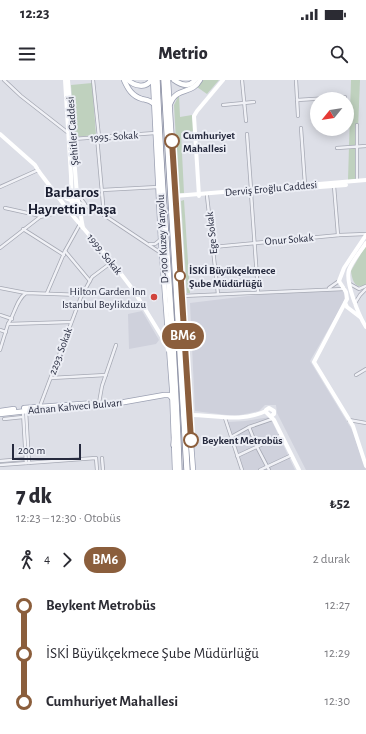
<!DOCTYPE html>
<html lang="tr">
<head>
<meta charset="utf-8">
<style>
	body { margin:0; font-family:"Alegreya Sans",sans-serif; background:#f7f7f7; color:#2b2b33; height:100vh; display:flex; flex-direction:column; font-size:15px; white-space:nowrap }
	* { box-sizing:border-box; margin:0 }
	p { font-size:13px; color:#7c7c81 }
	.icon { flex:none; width:22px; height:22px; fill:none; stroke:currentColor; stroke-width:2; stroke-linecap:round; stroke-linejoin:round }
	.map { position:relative; height:390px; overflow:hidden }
	.side { display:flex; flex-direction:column; background:#fff; flex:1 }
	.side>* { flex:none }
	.badge { padding:0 8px; border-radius:13px; font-size:14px; line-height:26px }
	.needle { width:26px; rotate:240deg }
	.fabs { position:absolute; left:310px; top:12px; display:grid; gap:8px }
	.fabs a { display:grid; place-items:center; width:44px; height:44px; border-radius:50%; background:#fff; box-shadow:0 2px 10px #0003; font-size:20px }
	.scale { position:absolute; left:12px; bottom:10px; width:69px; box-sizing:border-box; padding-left:4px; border:2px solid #262a3e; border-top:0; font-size:11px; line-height:14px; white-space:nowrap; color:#262a3e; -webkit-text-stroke:3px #eceef5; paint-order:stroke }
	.map>.badge { position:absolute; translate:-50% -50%; box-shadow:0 0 0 2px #fff }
	.legs { display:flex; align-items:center; gap:6px; height:44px; padding:0 16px; font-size:13px }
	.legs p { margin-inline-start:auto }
	.summary { display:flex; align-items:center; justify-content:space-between; height:68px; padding:0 16px }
	h1 { font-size:22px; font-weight:800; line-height:30px }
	ul { padding:0 16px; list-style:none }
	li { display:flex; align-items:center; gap:14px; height:48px; font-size:15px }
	li i { display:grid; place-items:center; width:6px; height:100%; margin:0 5px; background:currentColor }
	li i::after { content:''; width:10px; height:10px; margin:-5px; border:3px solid; border-radius:50%; background:#fff }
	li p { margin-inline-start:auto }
	li:first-child i { background:linear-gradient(#0000 50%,currentColor 0) }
	li:last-child i { background:linear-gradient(currentColor 50%,#0000 0) }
	.status { display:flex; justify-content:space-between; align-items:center; height:28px; padding:0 20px; background:#fff; direction:ltr }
	.status svg { height:11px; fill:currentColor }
	header { display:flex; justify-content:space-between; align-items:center; height:52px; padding:0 16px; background:#fff; font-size:18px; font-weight:800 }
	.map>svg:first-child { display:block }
	.built { fill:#cfd1dc }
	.green { fill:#bfd1be }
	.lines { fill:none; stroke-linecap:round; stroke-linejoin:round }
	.street-casing { stroke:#a6a9b4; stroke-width:4 }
	.primary-casing { stroke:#9ca1b3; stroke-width:6 }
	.highway-casing { stroke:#84899e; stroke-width:7 }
	.street { stroke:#f0f1f6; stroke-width:2.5 }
	.secondary { stroke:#fff; stroke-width:4 }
	.primary { stroke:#fff; stroke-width:4.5 }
	.highway { stroke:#fff; stroke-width:5.5 }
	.line-1-casing { stroke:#fff; stroke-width:9 }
	.line-1 { stroke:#8b5e3c; stroke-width:6 }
	.stop-1-dot { fill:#fff; stroke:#8b5e3c; stroke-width:2 }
	.poi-dot { fill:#d1443d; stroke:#eceef5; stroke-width:1.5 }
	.labels { text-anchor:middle; stroke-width:4; stroke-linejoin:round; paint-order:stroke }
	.street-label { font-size:11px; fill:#262a3e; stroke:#eceef5 }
	.stop-label { font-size:11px; font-weight:bold; fill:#262a3e; stroke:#eceef5; text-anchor:start }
	.poi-label { font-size:11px; fill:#262a3e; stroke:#eceef5; text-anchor:end }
	.district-label { font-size:15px; font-weight:bold; fill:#181c2f; stroke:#eceef5 }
</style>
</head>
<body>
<div class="status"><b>12:23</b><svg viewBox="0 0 49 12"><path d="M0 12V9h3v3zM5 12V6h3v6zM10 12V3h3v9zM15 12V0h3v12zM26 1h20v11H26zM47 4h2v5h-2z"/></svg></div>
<header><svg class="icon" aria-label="menu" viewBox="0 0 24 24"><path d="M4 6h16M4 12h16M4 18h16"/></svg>Metrio<svg class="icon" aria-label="search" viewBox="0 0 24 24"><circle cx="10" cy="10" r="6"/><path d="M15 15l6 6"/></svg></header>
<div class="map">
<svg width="366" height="390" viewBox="0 0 366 390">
	<rect width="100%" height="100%" fill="#dddfe7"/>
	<g class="built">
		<path d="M341 210 343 211 345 215 344 222 310 281 352 350 366 390H306L277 333 276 325H265L259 331 235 336 195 331 190 223 264 214Z"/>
		<path d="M142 231 159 260 156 264 129 269 128 234Z"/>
		<path d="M270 337 295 390H242L228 342 245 341Z"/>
	</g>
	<g class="green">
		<path d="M202 0H219L207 14 197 7Z"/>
		<path d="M351 0H360L356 99 348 100Z"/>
		<path d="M92 3 96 55 75 57 71 5Z"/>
		<path d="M179 15 180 37 192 35 194 51 181 53 184 113H179L174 25Z"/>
		<path d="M184 120 190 213H187L181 121Z"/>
		<path d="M366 165V205C355 210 352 200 351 191Z"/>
	</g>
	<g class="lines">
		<defs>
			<g id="street">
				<path d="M4 0 21 16 67 52"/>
				<path d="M93 0 99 57"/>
				<path d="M242 0 246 41"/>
				<path d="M296 0 298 36"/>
				<path d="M297 20 345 17"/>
				<path d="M223 25 254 22"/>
				<path d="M301 48 305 105"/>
				<path d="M247 54 251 109"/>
				<path d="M97 57 104 135"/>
				<path d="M73 59 155 53"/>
				<path d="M337 68 366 66"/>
				<path d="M357 100V45"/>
				<path d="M334 106 338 155"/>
				<path d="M0 107 38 90"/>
				<path d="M102 110 158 107"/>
				<path d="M251 113 258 212"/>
				<path d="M78 115 85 124"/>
				<path d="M207 116 218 214"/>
				<path d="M79 122 104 135 161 173"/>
				<path d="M5 128 41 136"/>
				<path d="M23 149 64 175"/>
				<path d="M150 164H155L160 160"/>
				<path d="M213 167 340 155 366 154"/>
				<path d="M0 168 40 137 68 130"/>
				<path d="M65 171 90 201"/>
				<path d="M350 204 359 209 366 206"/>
				<path d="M0 208 26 213"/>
				<path d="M329 208 339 201"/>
				<path d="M47 213 65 171 80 144"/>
				<path d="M182 216 344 209"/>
				<path d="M355 223 360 215 366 209"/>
				<path d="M0 235 12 239"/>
				<path d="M8 244C15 234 16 220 26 213L82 215"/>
				<path d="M0 250 6 252"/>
				<path d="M0 270 8 244 71 242"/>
				<path d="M356 295 366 289"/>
				<path d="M51 298 106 295"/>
				<path d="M99 323 102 306 116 265"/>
				<path d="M40 326 81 217 92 197 112 182"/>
				<path d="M26 331 29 383"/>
				<path d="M23 332 26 383"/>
				<path d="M225 338 242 390"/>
				<path d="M4 339 23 337"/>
				<path d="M349 340 366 343"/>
				<path d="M249 347 257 367 269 390"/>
				<path d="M231 357 249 347 272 339"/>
				<path d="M237 376 280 356"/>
				<path d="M102 378 103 390"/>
				<path d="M0 381 25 379"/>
				<path d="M0 385 96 378 97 390"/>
				<path d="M260 390 290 376"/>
			</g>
			<g id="primary">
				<path d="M124 0C128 9 132 16 142 19 147 20 150 20 154 24"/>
				<path d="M128 0C134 6 146 9 151 0"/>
				<path d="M153 0 161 160 172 308 175 390"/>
				<path d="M168 0 189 335"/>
				<path d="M174 0C181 5 189 8 195 0"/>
				<path d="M170 24C177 6 192 15 200 0"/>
				<path d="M24 328 96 323"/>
				<path d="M0 331 14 329"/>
				<path d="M0 334 45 329 102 326 164 315H169L172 318"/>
				<path d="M189 336 193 390"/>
			</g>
			<g id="highway">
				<path d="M157 0C162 130 175 260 179 390"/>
				<path d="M164 0 187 390"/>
				<path d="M189 335V336"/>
				<path d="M174 365 175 355"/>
			</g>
		</defs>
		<use href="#street" class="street-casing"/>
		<use href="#primary" class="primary-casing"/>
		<use href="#highway" class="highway-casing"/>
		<use href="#street" class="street"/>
		<g class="secondary">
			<path d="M65 0 71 96 72 133"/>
			<path d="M68 0 77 115 83 148"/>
			<path d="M0 54 35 85 40 93 68 130 112 182 134 211 167 265 168 270"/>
			<path d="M58 112C64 119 70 120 78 122"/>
			<path d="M242 113 346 105"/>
			<path d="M175 116 366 100"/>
			<path d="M199 116 194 36 197 31 223 0"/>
			<path d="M366 163C361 171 352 181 349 190 345 202 359 236 366 247"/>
			<path d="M339 201 346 212 347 219 314 282 353 346 366 386"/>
			<path d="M339 201 344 188 366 155"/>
			<path d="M345 223 347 227 360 237"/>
			<path d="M189 335C216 335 240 343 266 331"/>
			<path d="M271 336 274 334V331L269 328 266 330V332L274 340 299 390"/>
		</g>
		<use href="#primary" class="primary"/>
		<use href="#highway" class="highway"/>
	</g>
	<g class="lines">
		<defs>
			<path id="line-1" d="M172 61 191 360"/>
		</defs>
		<use href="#line-1" class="line-1-casing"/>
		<use href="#line-1" class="line-1"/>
	</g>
	<g class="stop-1-dot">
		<circle cx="172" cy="61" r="7"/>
		<circle cx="180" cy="196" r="5"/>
		<circle cx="191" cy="360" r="7"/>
	</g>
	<circle class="poi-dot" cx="154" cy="217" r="4"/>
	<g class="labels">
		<g class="street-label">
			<text transform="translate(72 51) rotate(-94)" y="4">Şehitler Caddesi</text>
			<text transform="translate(114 56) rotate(-4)" y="4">1995. Sokak</text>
			<text transform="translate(271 108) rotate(-5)" y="4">Derviş Eroğlu Caddesi</text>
			<text transform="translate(211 153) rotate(-96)" y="4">Ege Sokak</text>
			<text transform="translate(162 159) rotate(-93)" y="4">D-100 Kuzey Yanyolu</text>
			<text transform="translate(289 159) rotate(-5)" y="4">Onur Sokak</text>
			<text transform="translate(105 174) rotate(51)" y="4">1999. Sokak</text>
			<text transform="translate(60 271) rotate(-70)" y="4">2293. Sokak</text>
			<text transform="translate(75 326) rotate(-5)" y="4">Adnan Kahveci Bulvarı</text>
		</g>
		<g class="stop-label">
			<text x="183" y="59">Cumhuriyet<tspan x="183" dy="13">Mahallesi</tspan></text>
			<text x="189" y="194">İSKİ Büyükçekmece<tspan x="189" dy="13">Şube Müdürlüğü</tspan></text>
			<text x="202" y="364">Beykent Metrobüs</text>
		</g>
		<g class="poi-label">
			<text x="146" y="215">Hilton Garden Inn<tspan x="146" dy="13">Istanbul Beylikduzu</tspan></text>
		</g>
		<g class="district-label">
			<text x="72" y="117">Barbaros<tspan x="72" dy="17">Hayrettin Paşa</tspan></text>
		</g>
	</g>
</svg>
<div class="fabs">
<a><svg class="needle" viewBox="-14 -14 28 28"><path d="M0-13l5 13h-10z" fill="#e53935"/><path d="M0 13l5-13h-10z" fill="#7c7c81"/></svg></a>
</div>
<div class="scale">200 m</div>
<b class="badge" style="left:183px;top:256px;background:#8b5e3c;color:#fff">BM6</b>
</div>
<section class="side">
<div class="summary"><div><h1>7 dk</h1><p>12:23 – 12:30 · Otobüs</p></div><b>₺52</b></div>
<div class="legs"><svg class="icon" aria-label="walk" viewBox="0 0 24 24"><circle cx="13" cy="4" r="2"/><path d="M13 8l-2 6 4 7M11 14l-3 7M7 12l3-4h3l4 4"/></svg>4<svg class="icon" aria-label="forward" viewBox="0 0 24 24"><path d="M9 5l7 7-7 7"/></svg><b class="badge" style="background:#8b5e3c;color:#fff">BM6</b><p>2 durak</p></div>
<ul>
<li><i style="color:#8b5e3c"></i><b>Beykent Metrobüs</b><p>12:27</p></li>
<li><i style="color:#8b5e3c"></i><span>İSKİ Büyükçekmece Şube Müdürlüğü</span><p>12:29</p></li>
<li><i style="color:#8b5e3c"></i><b>Cumhuriyet Mahallesi</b><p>12:30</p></li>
</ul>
</section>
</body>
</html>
